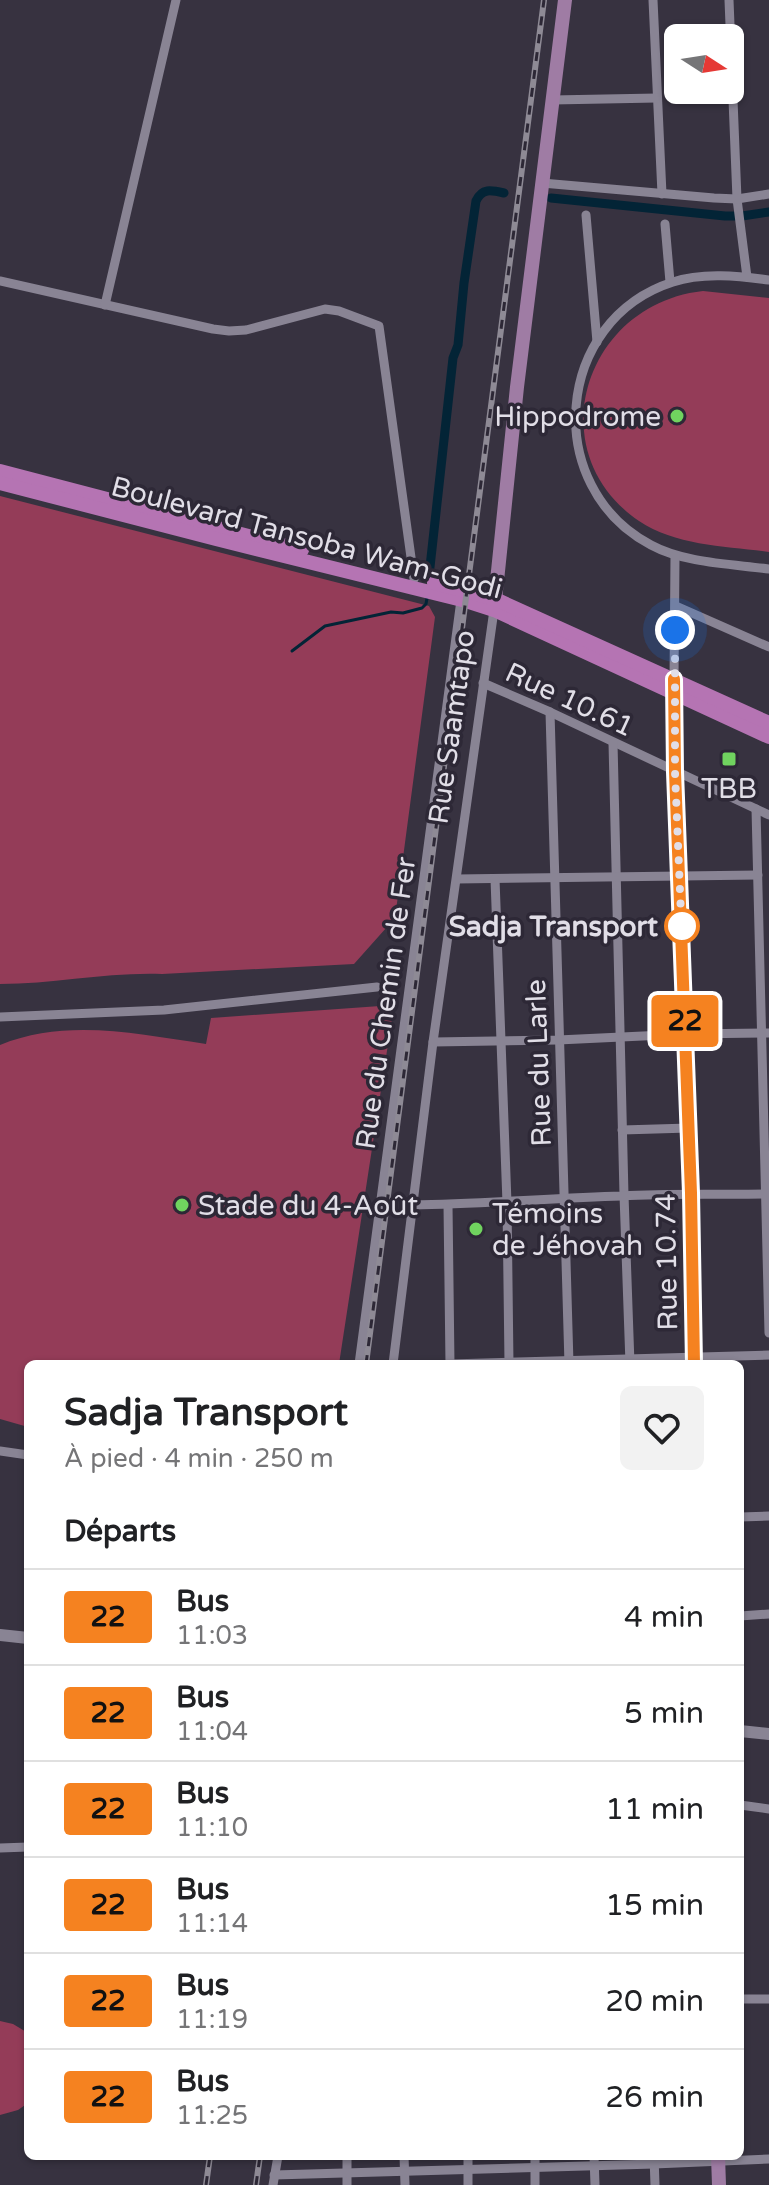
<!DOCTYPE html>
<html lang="fr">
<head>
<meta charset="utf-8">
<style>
	body { margin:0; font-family:"Varela Round",sans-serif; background:#f2f2f2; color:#202124; height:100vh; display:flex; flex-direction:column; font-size:30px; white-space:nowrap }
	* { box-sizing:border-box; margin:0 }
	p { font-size:26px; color:#757577 }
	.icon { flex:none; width:44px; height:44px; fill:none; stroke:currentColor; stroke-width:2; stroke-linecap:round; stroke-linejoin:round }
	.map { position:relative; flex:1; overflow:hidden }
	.panel { position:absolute; left:24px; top:1360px; width:720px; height:800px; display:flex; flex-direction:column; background:#fff; border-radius:12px; box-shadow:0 2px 6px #0004 }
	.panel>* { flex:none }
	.badge { padding:0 16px; border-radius:6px; font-size:28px; line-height:52px }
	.needle { width:52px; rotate:102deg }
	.buttons { position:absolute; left:664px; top:24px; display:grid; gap:16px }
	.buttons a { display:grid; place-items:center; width:80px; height:80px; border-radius:12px; background:#fff; box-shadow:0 2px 6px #0004; font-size:40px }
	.you { position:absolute; width:40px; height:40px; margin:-20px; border:6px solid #fff; border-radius:50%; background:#1a73e8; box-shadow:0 0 0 12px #1a73e833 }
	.map>.badge { position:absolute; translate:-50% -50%; box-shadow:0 0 0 4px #fff }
	h2 { padding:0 40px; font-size:30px; line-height:72px }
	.round { display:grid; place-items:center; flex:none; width:84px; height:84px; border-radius:12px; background:#f2f2f2 }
	.head { display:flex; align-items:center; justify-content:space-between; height:136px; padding:0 40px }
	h1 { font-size:38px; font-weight:800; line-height:60px }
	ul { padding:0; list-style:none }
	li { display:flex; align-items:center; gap:24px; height:96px; padding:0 40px; border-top:2px solid #e0e0e0 }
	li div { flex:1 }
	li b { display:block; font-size:30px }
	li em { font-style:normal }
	li .badge { min-width:88px; font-weight:700; text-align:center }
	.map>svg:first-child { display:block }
	.green { fill:#943c58 }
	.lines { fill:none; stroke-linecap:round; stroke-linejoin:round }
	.stream { stroke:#032436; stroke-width:3 }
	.canal { stroke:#032436; stroke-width:9 }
	.minor { stroke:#898494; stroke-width:9 }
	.tertiary { stroke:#898494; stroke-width:12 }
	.secondary { stroke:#9f7ca4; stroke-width:14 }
	.primary { stroke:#b574b3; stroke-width:14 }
	.rail-casing { stroke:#8e8a95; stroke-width:6 }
	.rail { stroke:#2d2836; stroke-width:3; stroke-dasharray:9; stroke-linecap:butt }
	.line-casing { stroke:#fff; stroke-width:18 }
	.line { stroke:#f58220; stroke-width:12 }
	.walk { stroke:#e1dee7; stroke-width:8; stroke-dasharray:0 14.4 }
	.poi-dot { fill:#70d35f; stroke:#2d2836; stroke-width:3 }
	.stop-dot { fill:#fff; stroke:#f58220; stroke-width:4 }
	.labels { text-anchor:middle; stroke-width:7; stroke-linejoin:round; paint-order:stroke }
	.poi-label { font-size:28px; fill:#e1dee7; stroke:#2d2836; text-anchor:start }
	.street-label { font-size:28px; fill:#e1dee7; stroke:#2d2836 }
	.stop-label { font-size:28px; font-weight:bold; fill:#e1dee7; stroke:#2d2836; text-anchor:end }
</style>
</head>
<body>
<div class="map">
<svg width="769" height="2185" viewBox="0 0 769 2185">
	<rect width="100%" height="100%" fill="#373240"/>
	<g class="green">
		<path d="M703 291 769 298V552C726 546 676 546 639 521 538 452 584 304 703 291Z"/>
		<path d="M0 496 429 606 435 617 395 918 354 964 162 974C108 972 54 984 0 984Z"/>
		<path d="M394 1005 339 1364H28V1427L0 1419V1045C67 1018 136 1034 206 1044L211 1018Z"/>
		<path d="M0 2021 13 2024 28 2033V2103L18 2110 0 2115Z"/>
	</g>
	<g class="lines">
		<path class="stream" d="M292 651 325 626 391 612 403 613 422 608 426 604 427 598"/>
		<g class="canal">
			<path d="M551 198 725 216H742L769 212"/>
			<path d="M429 576 453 358 458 345 464 283 476 201C482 188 491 190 504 193"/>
		</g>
		<g class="minor">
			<path d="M653 0 662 194"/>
			<path d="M729 0 737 199 747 277"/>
			<path d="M552 100 657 98"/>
			<path d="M542 183 714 198 737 199 769 194"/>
			<path d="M586 215 597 342"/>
			<path d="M665 224 670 282"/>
			<path d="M769 280C739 276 702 272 673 282 554 320 541 487 651 545 684 563 731 564 769 569"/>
			<path d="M0 281 213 329 229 331 246 330 325 309 339 311 379 326 414 579"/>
			<path d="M105 305 176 0"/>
			<path d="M676 606 769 647"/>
			<path d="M674 679 675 556"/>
			<path d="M483 683 550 712 769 815"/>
			<path d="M550 712 569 1364"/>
			<path d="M613 743 624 1195 630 1364"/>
			<path d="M756 809 769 1333"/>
			<path d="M457 879 758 875"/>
			<path d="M495 879 507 1203 509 1364"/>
			<path d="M0 1017 164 1010 377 987"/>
			<path d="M433 1042 558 1040 685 1034 769 1033"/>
			<path d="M622 1130 689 1128"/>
			<path d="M413 1205C483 1204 552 1198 622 1196 671 1193 720 1195 769 1194"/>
			<path d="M448 1205 450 1364"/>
			<path d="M359 1364 461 600"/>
			<path d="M393 1364 433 1042 494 610"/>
			<path d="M450 1364 769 1355"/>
			<path d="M0 1451 28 1455"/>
			<path d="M740 1517 769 1516"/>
			<path d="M740 1616 769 1614"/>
			<path d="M740 1805 769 1809"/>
			<path d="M0 1848 28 1847"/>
			<path d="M740 1999H769"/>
			<path d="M347 2156V2185"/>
			<path d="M404 2156 405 2185"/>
			<path d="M468 2156V2185"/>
			<path d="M535 2156V2185"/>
			<path d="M594 2156 595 2185"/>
			<path d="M654 2156 655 2185"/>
			<path d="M274 2175 654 2164 769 2159"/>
			<path d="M273 2185 278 2156"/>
		</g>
		<g class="tertiary">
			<path d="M0 1635 28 1638"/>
			<path d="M740 1731 769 1734"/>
		</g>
		<g class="secondary">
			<path d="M494 610 517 387 565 0"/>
			<path d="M674 683 675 772 691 1193 694 1364"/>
			<path d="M718 2156 719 2185"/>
		</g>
		<g class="primary">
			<path d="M0 471 302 550"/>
			<path d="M0 483 216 539 466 601 494 610 769 737"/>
			<path d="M434 583 495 599 769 723"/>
		</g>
		<defs>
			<g id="rail">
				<path d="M366 1364 544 0"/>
				<path d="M206 2185 210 2156"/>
				<path d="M256 2185 260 2156"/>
			</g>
		</defs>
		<use href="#rail" class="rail-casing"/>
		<use href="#rail" class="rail"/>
	</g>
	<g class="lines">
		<defs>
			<path id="line" d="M674 679 675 772 691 1193 694 1364"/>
		</defs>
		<use href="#line" class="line-casing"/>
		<use href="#line" class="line"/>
		<path class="walk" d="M675 630V772L682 939V926"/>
	</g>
	<g class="poi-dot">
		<circle cx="677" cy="416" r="8"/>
		<rect x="721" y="751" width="16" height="16" rx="4"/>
		<circle cx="182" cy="1205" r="8"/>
		<circle cx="476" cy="1229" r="8"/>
	</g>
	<circle class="stop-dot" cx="682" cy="926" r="16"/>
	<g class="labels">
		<g class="poi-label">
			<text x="661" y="426" text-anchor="end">Hippodrome</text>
			<text x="729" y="798" text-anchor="middle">TBB</text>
			<text x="198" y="1215">Stade du 4-Août</text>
			<text x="492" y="1223">Témoins<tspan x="492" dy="32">de Jéhovah</tspan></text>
		</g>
		<g class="street-label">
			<text transform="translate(307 537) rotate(15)" y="10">Boulevard Tansoba Wam-Godi</text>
			<text transform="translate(570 699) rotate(25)" y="10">Rue 10.61</text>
			<text transform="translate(451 727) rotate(-82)" y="10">Rue Saamtapo</text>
			<text transform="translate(385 1003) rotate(-82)" y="10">Rue du Chemin de Fer</text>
			<text transform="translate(538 1063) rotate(-92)" y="10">Rue du Larle</text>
			<text transform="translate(666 1262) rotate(-91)" y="10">Rue 10.74</text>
		</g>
		<g class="stop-label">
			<text x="658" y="936">Sadja Transport</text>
		</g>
	</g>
</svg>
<div class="buttons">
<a><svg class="needle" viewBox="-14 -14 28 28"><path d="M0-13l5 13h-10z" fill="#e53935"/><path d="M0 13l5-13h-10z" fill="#757577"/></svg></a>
</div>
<div class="you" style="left:675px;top:630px"></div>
<b class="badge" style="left:685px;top:1021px;background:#f58220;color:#111">22</b>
<section class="panel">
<div class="head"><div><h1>Sadja Transport</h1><p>À pied · 4 min · 250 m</p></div><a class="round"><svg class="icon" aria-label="heart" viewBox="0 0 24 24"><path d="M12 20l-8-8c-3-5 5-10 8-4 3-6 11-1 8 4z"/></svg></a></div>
<h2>Départs</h2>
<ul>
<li><span class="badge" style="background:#f58220;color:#111">22</span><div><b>Bus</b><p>11:03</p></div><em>4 min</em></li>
<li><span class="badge" style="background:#f58220;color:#111">22</span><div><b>Bus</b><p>11:04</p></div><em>5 min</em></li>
<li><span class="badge" style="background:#f58220;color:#111">22</span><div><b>Bus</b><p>11:10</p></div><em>11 min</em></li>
<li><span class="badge" style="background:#f58220;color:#111">22</span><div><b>Bus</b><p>11:14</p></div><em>15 min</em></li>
<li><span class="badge" style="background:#f58220;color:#111">22</span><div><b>Bus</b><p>11:19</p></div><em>20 min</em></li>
<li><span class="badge" style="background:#f58220;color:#111">22</span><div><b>Bus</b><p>11:25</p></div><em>26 min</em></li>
</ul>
</section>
</div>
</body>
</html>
